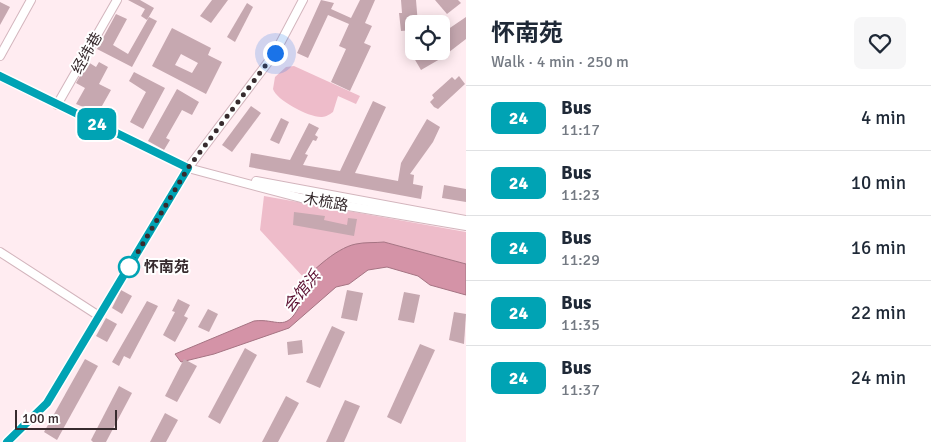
<!DOCTYPE html>
<html lang="en">
<head>
<meta charset="utf-8">
<style>
	body { margin:0; font-family:Signika,"Noto Sans SC",sans-serif; background:#f6f6f7; color:#1f2937; height:100vh; display:flex; flex-direction:column; font-size:19px; white-space:nowrap }
	* { box-sizing:border-box; margin:0 }
	p { font-size:16px; color:#747a83 }
	.icon { flex:none; width:28px; height:28px; fill:none; stroke:currentColor; stroke-width:2; stroke-linecap:round; stroke-linejoin:round }
	.map { position:relative; flex:1; overflow:hidden }
	.details { display:flex; flex-direction:column; background:#fff; width:465px }
	.details>* { flex:none }
	.badge { padding:0 10px; border-radius:8px; font-size:18px; line-height:32px }
	.fabs { position:absolute; left:405px; top:15px; display:grid; gap:10px }
	.fabs a { display:grid; place-items:center; width:45px; height:45px; border-radius:8px; background:#fff; box-shadow:0 2px 12px #0003; font-size:25px }
	.scale { position:absolute; left:15px; bottom:12px; width:102px; box-sizing:border-box; padding-left:5px; border:2px solid #372b2e; border-top:0; font-size:14px; line-height:18px; white-space:nowrap; color:#372b2e; -webkit-text-stroke:4px #fff; paint-order:stroke }
	.you { position:absolute; width:25px; height:25px; margin:-12px; border:4px solid #fff; border-radius:50%; background:#1a73e8; box-shadow:0 0 0 8px #1a73e833 }
	.map>.badge { position:absolute; translate:-50% -50%; box-shadow:0 0 0 2px #fff }
	.round { display:grid; place-items:center; flex:none; width:52px; height:52px; border-radius:8px; background:#f6f6f7 }
	.headline { display:flex; align-items:center; justify-content:space-between; height:85px; padding:0 25px }
	h1 { font-size:24px; font-weight:700; line-height:38px }
	ul { padding:0; list-style:none }
	li { display:flex; align-items:center; gap:15px; height:65px; padding:0 25px; border-top:1px solid #e0e1e3 }
	li div { flex:1 }
	li b { display:block; font-size:19px }
	li em { font-style:normal }
	li .badge { min-width:55px; font-weight:700; text-align:center }
	main { display:flex; flex:1; min-height:0 }
	.map>svg:first-child { display:block }
	.green { fill:#eebcca }
	.water { fill:#d493a7; stroke:#a57483 }
	.building { fill:#c6a8b0; fill-rule:evenodd }
	.lines { fill:none; stroke-linecap:round; stroke-linejoin:round }
	.minor-casing { stroke:#d3b5bd; stroke-width:10 }
	.minor { stroke:#fff; stroke-width:8 }
	.line-casing { stroke:#fff; stroke-width:11 }
	.line { stroke:#00a3b4; stroke-width:8 }
	.walk { stroke:#372b2e; stroke-width:5; stroke-dasharray:0 9 }
	.stop-dot { fill:#fff; stroke:#00a3b4; stroke-width:2.5 }
	.labels { text-anchor:middle; stroke-width:4; stroke-linejoin:round; paint-order:stroke }
	.street-label { font-size:15px; fill:#372b2e; stroke:#fff }
	.stop-label { font-size:15px; font-weight:bold; fill:#372b2e; stroke:#fff; text-anchor:start }
	.water-label { font-size:16px; font-style:italic; fill:#5a0d2f; stroke:#fff }
</style>
</head>
<body>
<main>
<div class="map">
<svg width="466" height="442" viewBox="0 0 466 442">
	<rect width="100%" height="100%" fill="#ffecf1"/>
	<g class="green">
		<path d="M294 66 360 96 356 104 338 96 333 112C330 114 326 117 322 117 310 118 276 100 273 89L275 77 286 67Z"/>
		<path d="M264 196 466 232V264L384 242 356 244 343 249 305 279 260 230Z"/>
	</g>
	<path class="water" d="M384 242 466 264V295L430 285 418 276 387 267 368 270 349 284 336 287 289 328 214 354 181 362 175 354 254 321C277 318 285 333 299 307L294 292C307 275 335 248 356 244 365 242 375 243 384 242Z"/>
	<g class="building">
		<path d="M128 0H140L154 8 147 20 141 16 145 9Z"/>
		<path d="M212 0H228L211 23 200 16Z"/>
		<path d="M321 0 334 3 331 9 351 18 360 0H375L365 23 372 26 364 43 371 46 350 91 331 82 346 49 339 46 349 24 328 15 308 58 297 53Z"/>
		<path d="M401 0H416L418 24H414V30L401 31 399 13H402Z"/>
		<path d="M435 0H458L461 3 447 14Z"/>
		<path d="M0 2 10 7 0 25Z"/>
		<path d="M247 3 253 7 235 42 227 37Z"/>
		<path d="M116 14 127 19 113 45 128 54 149 17 157 21 132 67 97 49Z"/>
		<path d="M466 17V39L440 59 421 70 411 53 441 51V34Z"/>
		<path d="M172 28 211 48 208 55 222 62 206 94 152 66ZM181 54 198 63 192 73 175 65Z"/>
		<path d="M88 62 96 67 99 62 108 67 99 84 111 90 98 113 76 104 85 88 76 83Z"/>
		<path d="M134 72 165 88 143 129 130 122 146 92 129 81Z"/>
		<path d="M459 76 465 84 438 109 434 107 430 102 434 98 432 95 452 77 455 80Z"/>
		<path d="M177 89 199 102 192 115 182 110 166 138 170 140 164 150 148 141Z"/>
		<path d="M373 101 386 107 355 173 398 181 401 163 427 119 440 127 433 142 410 174 414 175 413 184 423 186 421 199 249 167 251 153 290 160 309 123 319 128 315 135 318 137 316 141 313 140 305 154 308 155 303 165 340 171Z"/>
		<path d="M251 106 261 113 232 152 222 145Z"/>
		<path d="M281 118 289 122 279 144 270 140Z"/>
		<path d="M444 185 466 189V202L442 198Z"/>
		<path d="M294 212 325 216 324 220 347 225 348 218 357 219 354 236 293 225Z"/>
		<path d="M121 290 132 296 122 314 112 308Z"/>
		<path d="M347 290 363 293 357 321 341 318Z"/>
		<path d="M404 292 420 295 414 323 398 320Z"/>
		<path d="M178 299 190 305 184 316 188 318 175 342 163 335 175 312 172 311Z"/>
		<path d="M147 301 158 306 130 359 124 356 119 366 112 362Z"/>
		<path d="M208 309 218 314 209 332 198 327Z"/>
		<path d="M454 312 466 314 464 344 449 340Z"/>
		<path d="M106 318 117 324 107 342 96 336Z"/>
		<path d="M332 326 345 332 320 388 306 382Z"/>
		<path d="M302 340 303 353 288 355 287 342Z"/>
		<path d="M420 344 435 350 401 424 387 417Z"/>
		<path d="M245 348 257 355 220 424 208 417Z"/>
		<path d="M85 359 98 366 57 440 44 432Z"/>
		<path d="M184 359 197 366 177 402 165 396Z"/>
		<path d="M119 386 132 393 106 442H93L91 440Z"/>
		<path d="M286 396 299 403 278 442H262Z"/>
		<path d="M345 400 360 406 344 442H326Z"/>
		<path d="M165 413 178 420 166 442H150Z"/>
	</g>
	<g class="lines">
		<defs>
			<g id="minor">
				<path d="M0 56 31 0"/>
				<path d="M0 76 188 168 301 198 466 226"/>
				<path d="M57 105 117 0"/>
				<path d="M256 181 466 220"/>
				<path d="M0 252 99 316"/>
				<path d="M7 442 47 403 188 168 275 53 303 0"/>
			</g>
		</defs>
		<use href="#minor" class="minor-casing"/>
		<use href="#minor" class="minor"/>
	</g>
	<g class="lines">
		<defs>
			<path id="line" d="M0 76 188 168 47 403 7 442"/>
		</defs>
		<use href="#line" class="line-casing"/>
		<use href="#line" class="line"/>
		<path class="walk" d="M129 267 188 168 275 53"/>
	</g>
	<circle class="stop-dot" cx="129" cy="267" r="10"/>
	<g class="labels">
		<g class="street-label">
			<text transform="translate(87 53) rotate(-60)" y="5">经纬巷</text>
			<text transform="translate(326 202) rotate(10)" y="5">木梳路</text>
		</g>
		<g class="stop-label">
			<text x="144" y="272">怀南苑</text>
		</g>
		<g class="water-label">
			<text transform="translate(301 291) rotate(-50)" y="6">会馆浜</text>
		</g>
	</g>
</svg>
<div class="fabs">
<a><svg class="icon" aria-label="locate" viewBox="0 0 24 24"><circle cx="12" cy="12" r="6"/><path d="M12 2v4M12 18v4M2 12h4M18 12h4"/></svg></a>
</div>
<div class="scale">100 m</div>
<div class="you" style="left:275px;top:53px"></div>
<b class="badge" style="left:97px;top:124px;background:#00a3b4;color:#fff">24</b>
</div>
<section class="details">
<div class="headline"><div><h1>怀南苑</h1><p>Walk · 4 min · 250 m</p></div><a class="round"><svg class="icon" aria-label="heart" viewBox="0 0 24 24"><path d="M12 20l-8-8c-3-5 5-10 8-4 3-6 11-1 8 4z"/></svg></a></div>
<ul>
<li><span class="badge" style="background:#00a3b4;color:#fff">24</span><div><b>Bus</b><p>11:17</p></div><em>4 min</em></li>
<li><span class="badge" style="background:#00a3b4;color:#fff">24</span><div><b>Bus</b><p>11:23</p></div><em>10 min</em></li>
<li><span class="badge" style="background:#00a3b4;color:#fff">24</span><div><b>Bus</b><p>11:29</p></div><em>16 min</em></li>
<li><span class="badge" style="background:#00a3b4;color:#fff">24</span><div><b>Bus</b><p>11:35</p></div><em>22 min</em></li>
<li><span class="badge" style="background:#00a3b4;color:#fff">24</span><div><b>Bus</b><p>11:37</p></div><em>24 min</em></li>
</ul>
</section>
</main>
</body>
</html>
